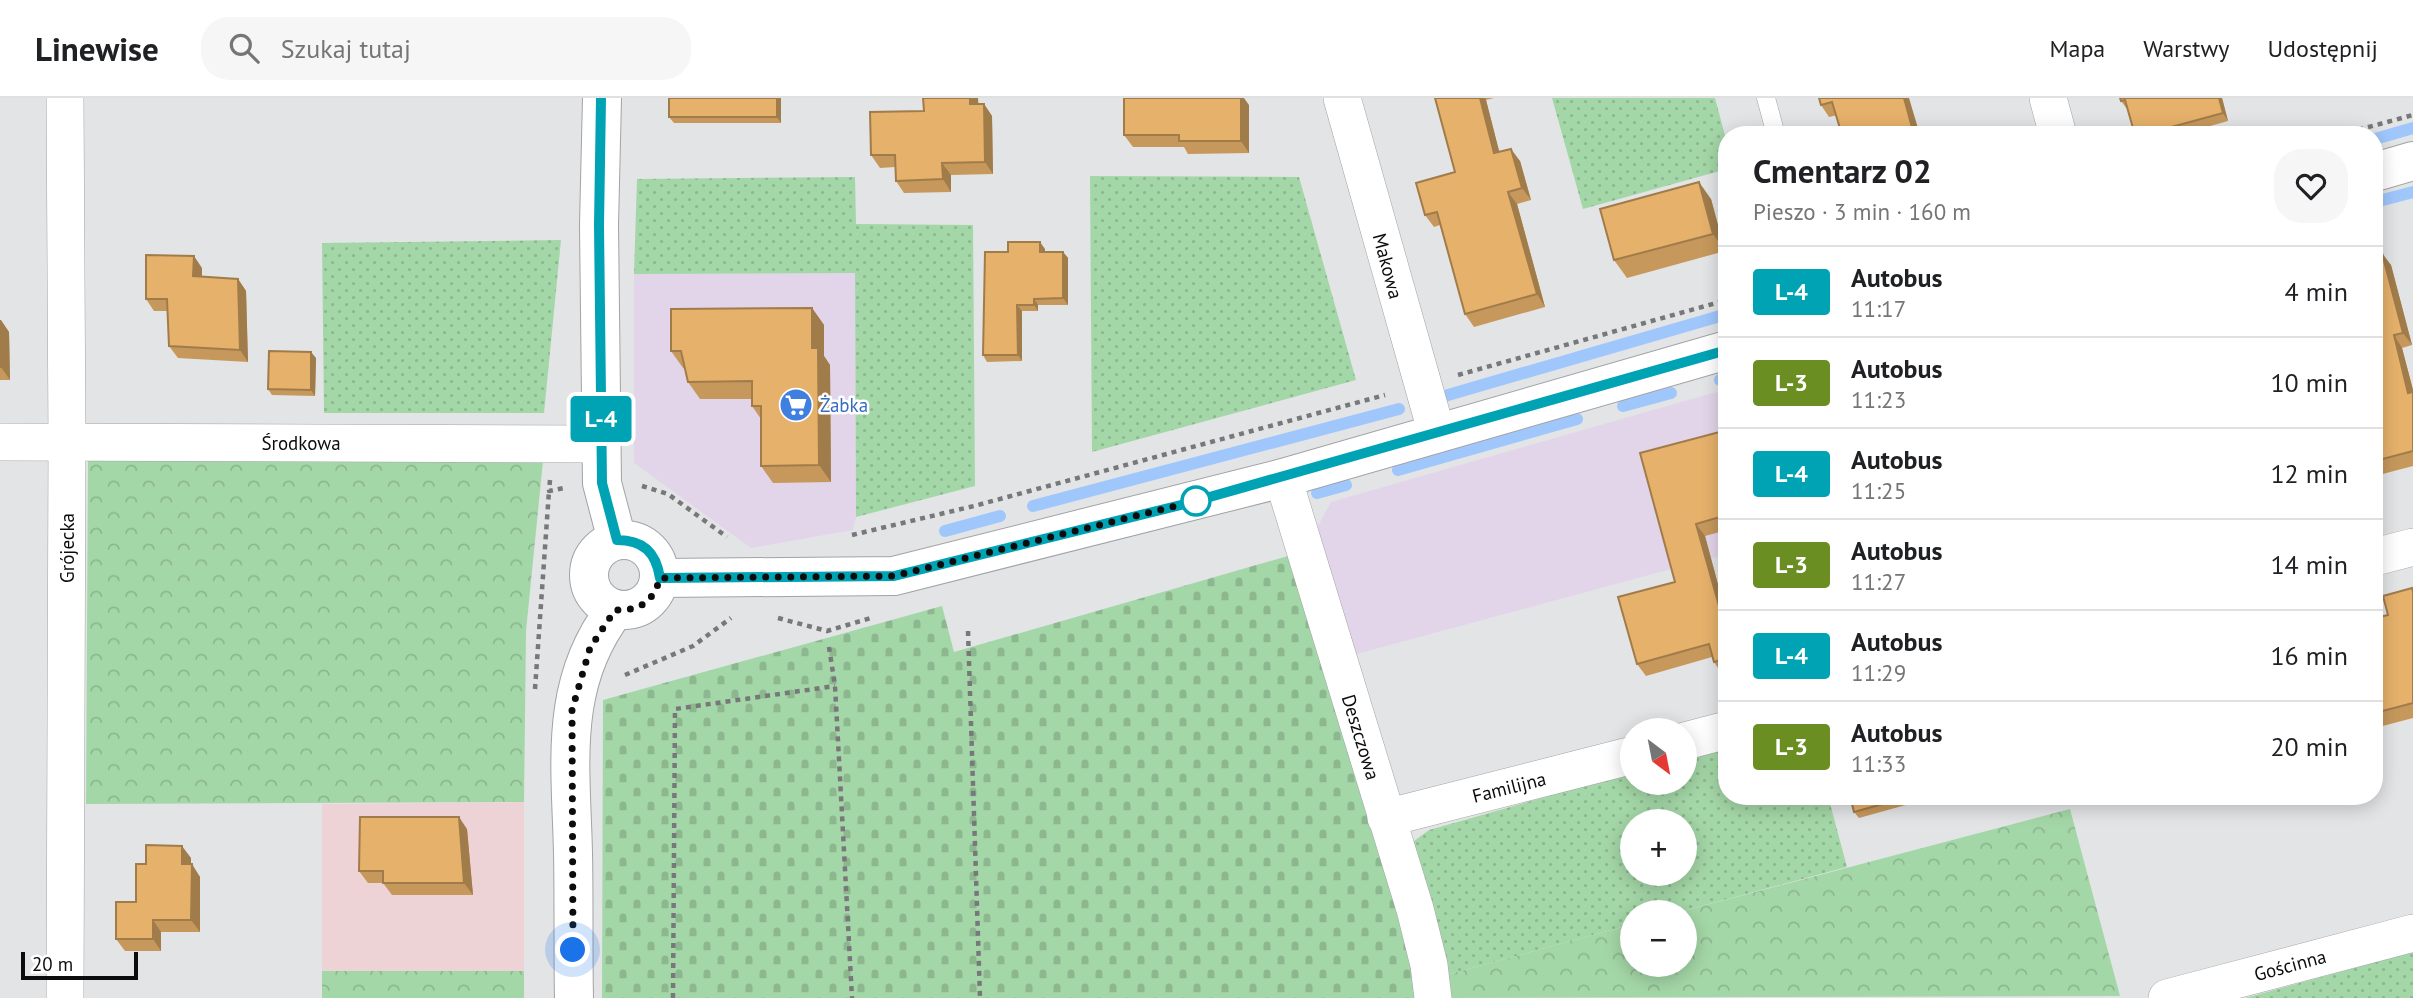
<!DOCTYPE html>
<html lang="pl">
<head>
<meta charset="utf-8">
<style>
	body { margin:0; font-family:"PT Sans",sans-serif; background:#f6f6f6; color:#202124; height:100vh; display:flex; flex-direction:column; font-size:26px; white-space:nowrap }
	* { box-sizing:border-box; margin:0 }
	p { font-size:23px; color:#757577 }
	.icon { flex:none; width:38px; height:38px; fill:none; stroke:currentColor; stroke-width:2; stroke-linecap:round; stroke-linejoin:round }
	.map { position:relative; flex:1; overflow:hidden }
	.panel { position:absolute; left:1718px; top:28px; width:665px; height:679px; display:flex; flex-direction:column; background:#fff; border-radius:28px; box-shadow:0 4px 18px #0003 }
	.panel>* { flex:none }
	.badge { padding:0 14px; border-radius:5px; font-size:24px; line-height:46px }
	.needle { width:46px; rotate:148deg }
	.controls { position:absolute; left:1620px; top:620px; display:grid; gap:14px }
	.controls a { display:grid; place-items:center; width:77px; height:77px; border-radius:50%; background:#fff; box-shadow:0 4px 18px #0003; font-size:35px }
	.scale { position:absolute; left:21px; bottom:18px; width:117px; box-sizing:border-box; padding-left:7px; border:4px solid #0c0c0d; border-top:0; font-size:19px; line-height:24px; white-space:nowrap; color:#0c0c0d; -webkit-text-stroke:5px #fff; paint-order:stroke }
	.you { position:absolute; width:35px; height:35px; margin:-18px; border:5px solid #fff; border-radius:50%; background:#1a73e8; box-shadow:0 0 0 10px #1a73e833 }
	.map>.badge { position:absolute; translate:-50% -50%; box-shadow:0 0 0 4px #fff }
	.round { display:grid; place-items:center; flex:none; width:74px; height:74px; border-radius:28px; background:#f6f6f6 }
	.overview { display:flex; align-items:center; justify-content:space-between; height:119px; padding:0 35px }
	h1 { font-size:33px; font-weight:700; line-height:52px }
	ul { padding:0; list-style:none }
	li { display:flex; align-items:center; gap:21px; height:91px; padding:0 35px; border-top:2px solid #e0e0e0 }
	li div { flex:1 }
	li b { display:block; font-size:26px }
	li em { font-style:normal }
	li .badge { min-width:77px; font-weight:700; text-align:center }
	header { display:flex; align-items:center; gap:42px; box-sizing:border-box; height:98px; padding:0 35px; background:#fff; border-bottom:2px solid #e0e0e0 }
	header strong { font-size:33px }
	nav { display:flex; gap:38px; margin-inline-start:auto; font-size:24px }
	.search { width:490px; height:63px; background:#f6f6f6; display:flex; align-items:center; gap:18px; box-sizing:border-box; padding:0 24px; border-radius:28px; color:#757577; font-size:26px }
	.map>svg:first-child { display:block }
	.commercial { fill:#e2d5e9 }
	.education { fill:#eed3d6 }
	.green { fill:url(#green-dots); fill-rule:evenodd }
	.forest { fill:url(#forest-crowns) }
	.cemetery { fill:url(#cemetery-stones) }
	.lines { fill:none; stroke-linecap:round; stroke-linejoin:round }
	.stream { stroke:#a0c7fc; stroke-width:12 }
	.lane-casing { stroke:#a2a3a5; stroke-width:19 }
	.street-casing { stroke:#a2a3a5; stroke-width:38 }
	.secondary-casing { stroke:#a2a3a5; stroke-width:40 }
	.path { stroke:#78787a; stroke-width:4.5; stroke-dasharray:5 5; stroke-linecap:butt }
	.lane { stroke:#fff; stroke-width:18 }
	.street { stroke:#fff; stroke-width:37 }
	.secondary { stroke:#fff; stroke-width:38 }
	.wall { fill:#c6985c }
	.shaded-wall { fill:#a17c4b }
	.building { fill:#e6b16b; stroke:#a17c4b; stroke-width:2 }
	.line-casing { stroke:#fff; stroke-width:16 }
	.line { stroke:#00a3b4; stroke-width:10 }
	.walk { stroke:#0c0c0d; stroke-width:7; stroke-dasharray:0 12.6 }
	.stop-dot { fill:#fff; stroke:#00a3b4; stroke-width:3.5 }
	.labels { text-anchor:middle; stroke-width:5; stroke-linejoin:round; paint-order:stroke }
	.street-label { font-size:19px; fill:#0c0c0d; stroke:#fff }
	.shop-label { font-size:19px; fill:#366cbe; stroke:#fff; text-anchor:start }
</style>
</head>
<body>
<header>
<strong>Linewise</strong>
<div class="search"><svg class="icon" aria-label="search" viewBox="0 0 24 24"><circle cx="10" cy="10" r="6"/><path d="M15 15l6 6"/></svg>Szukaj tutaj</div>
<nav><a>Mapa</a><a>Warstwy</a><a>Udostępnij</a></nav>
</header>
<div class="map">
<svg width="2413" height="900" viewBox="0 0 2413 900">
	<defs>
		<pattern id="green-dots" width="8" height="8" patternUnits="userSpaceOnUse" patternTransform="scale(1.75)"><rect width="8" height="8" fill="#a4d7a7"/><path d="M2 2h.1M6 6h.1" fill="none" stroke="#8cb78f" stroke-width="1.8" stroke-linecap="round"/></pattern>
		<pattern id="forest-crowns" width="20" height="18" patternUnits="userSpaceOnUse" patternTransform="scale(1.75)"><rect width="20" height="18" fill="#a4d7a7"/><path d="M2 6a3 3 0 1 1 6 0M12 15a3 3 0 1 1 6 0" fill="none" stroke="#8cb78f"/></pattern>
		<pattern id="cemetery-stones" width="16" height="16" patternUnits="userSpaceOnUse" patternTransform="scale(1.75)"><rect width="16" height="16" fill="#a4d7a7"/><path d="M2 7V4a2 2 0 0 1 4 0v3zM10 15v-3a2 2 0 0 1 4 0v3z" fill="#8cb78f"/></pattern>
	</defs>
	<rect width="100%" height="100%" fill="#e3e4e6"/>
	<g class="commercial">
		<path d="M855 175 856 419 853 432 751 450 634 365V176Z"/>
		<path d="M1727 291V456L1349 558 1312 439 1331 404Z"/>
	</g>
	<path class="education" d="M524 704V873H322V706Z"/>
	<g class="green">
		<path d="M1552 0H1715L1727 45V71L1583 111Z"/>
		<path d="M1090 78 1299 79 1356 282 1092 354Z"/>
		<path d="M855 79 856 126 973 127 975 388 856 419 855 175 634 176 637 81Z"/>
		<path d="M561 142 544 315H324L322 145Z"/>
		<path d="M1727 648V698H1828L1847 769 1679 814H1633V826L1446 877 1410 746 1429 732 1633 674V684H1685V660ZM1633 723H1685V775H1633Z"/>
		<path d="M2413 854V900H2245Z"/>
	</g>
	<g class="forest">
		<path d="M88 363H543L526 533 524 704 86 706Z"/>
		<path d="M2070 711 2120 898 1450 900 1446 877 1633 826V866H1685V814H1679Z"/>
		<rect x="322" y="873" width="202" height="27"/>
	</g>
	<path class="cemetery" d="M1288 458 1420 882 1422 900H602L603 602 942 508 954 554Z"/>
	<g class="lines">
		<g class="stream">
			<path d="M2375 41 2413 30"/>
			<path d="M2375 104 2413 94"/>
			<path d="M1720 282 1727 280"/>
			<path d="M1448 297 1727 216"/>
			<path d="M1623 308 1671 295"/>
			<path d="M1398 372 1577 321"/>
			<path d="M1317 395 1346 387"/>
			<path d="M1033 408 1399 311"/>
			<path d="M945 433 1000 418"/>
		</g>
		<defs>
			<path id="lane" d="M1766 0 1776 37"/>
			<g id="street">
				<path d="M65 0 67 345 65 900"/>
				<path d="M1342 0 1437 336"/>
				<path d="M2048 0 2058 37"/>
				<path d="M0 344 602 346"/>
				<path d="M1283 380 1415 811 1429 867 1433 900"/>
				<path d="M2375 459 2413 449"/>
				<path d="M1685 643 1727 632"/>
				<path d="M1386 720 1633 657"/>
				<path d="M2167 900 2413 835"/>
			</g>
			<g id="secondary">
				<path d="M602 0 599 127 602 385 617 442"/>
				<path d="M2375 74 2413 63"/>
				<circle cx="624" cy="477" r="35"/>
				<path d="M660 480 894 478 1283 380 1727 252"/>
				<path d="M574 900C573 852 574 803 573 755 571 667 558 586 615 512"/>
			</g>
		</defs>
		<use href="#lane" class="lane-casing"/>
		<use href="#street" class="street-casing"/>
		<use href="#secondary" class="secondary-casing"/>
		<g class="path">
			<path d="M2339 37 2413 17"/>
			<path d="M1458 277 1727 202"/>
			<path d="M550 382 549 393 564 390"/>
			<path d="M642 388 668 396 727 439"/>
			<path d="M852 437 974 408 1385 297"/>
			<path d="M778 520 827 533 871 520"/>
			<path d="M968 533 980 900"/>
			<path d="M829 549 835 588 852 900"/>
			<path d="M625 577 693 548 731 520"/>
			<path d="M535 591 549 393"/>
			<path d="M673 900 675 611 835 588"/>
		</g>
		<use href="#lane" class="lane"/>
		<use href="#street" class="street"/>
		<use href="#secondary" class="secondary"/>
	</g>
	<g class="wall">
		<path d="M781 0V25H674L669 19Z"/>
		<path d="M923 0H978V6H984L992 18 993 76 951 77V94L904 95 896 83 895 69 880 70 871 57 924 13Z"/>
		<path d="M1435 0H1494L1486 2 1499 54 1520 63 1531 102 1517 106 1545 209 1474 229 1465 216 1440 127 1434 129 1425 117 1455 74Z"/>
		<path d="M1819 0H1909L1829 19 1821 7Z"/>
		<path d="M2120 0H2222L2228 23 2178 37H2135L2127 11 2121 3Z"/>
		<path d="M1249 7V55L1188 56 1184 49H1133L1124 37Z"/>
		<path d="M1711 101 1725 153 1627 180 1614 162Z"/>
		<path d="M1045 151V154H1063L1068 160V207H1038V213H1022V263L987 264 983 257 1008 154Z"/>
		<path d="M2375 157 2391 167 2412 247 2402 250 2413 292V368L2375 378Z"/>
		<path d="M202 170V178L238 181 246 193 248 264 178 260 169 248 168 213H154L146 201Z"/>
		<path d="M812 210 824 227V258L830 267 831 384 773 385 761 368V321L752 308V301H700L688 284 685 271 683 270 671 253Z"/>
		<path d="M0 222 9 234 10 282H0Z"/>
		<path d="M316 260 315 298 272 297 268 291Z"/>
		<path d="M1727 332V432L1705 438 1727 520V574L1722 576 1714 564 1712 559 1646 578 1637 566 1675 484Z"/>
		<path d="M2413 491V620L2375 630V520L2388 517Z"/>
		<path d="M1850 698H1938L1859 720 1854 714Z"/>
		<path d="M467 731 473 797H392L383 785H368L359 773Z"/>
		<path d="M191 760V766L200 779V834H161V853H125L116 841 136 804 146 766Z"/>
	</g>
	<g class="shaded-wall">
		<path d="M777 0H781V25L777 19Z"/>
		<path d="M970 0H978L979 18 970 6Z"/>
		<path d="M1241 0H1244L1249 7V55L1241 43Z"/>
		<path d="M1480 0H1485L1486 2 1503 68 1494 55Z"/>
		<path d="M1904 0H1909L1920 37H1914Z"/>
		<path d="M2219 0H2222L2228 23 2223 15Z"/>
		<path d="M984 6 992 18 993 76 985 64Z"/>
		<path d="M1511 51 1520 63 1531 102 1522 90Z"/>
		<path d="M942 65 951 77V94L943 81Z"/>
		<path d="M1699 84 1711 101 1725 153 1713 136Z"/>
		<path d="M1508 94 1517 106 1545 209 1537 196Z"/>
		<path d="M1040 144 1045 151V161L1040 154Z"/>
		<path d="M1063 154 1068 160V207L1063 200Z"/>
		<path d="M2382 155 2391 167 2412 247 2403 235Z"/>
		<path d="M194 158 202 170V190L193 178Z"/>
		<path d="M238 181 246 193 248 264 240 252Z"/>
		<path d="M1034 201 1038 207V213L1034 207Z"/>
		<path d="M1017 207 1022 213V263L1018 257Z"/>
		<path d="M812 210 824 227V258L830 267 831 384 819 367 812 250Z"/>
		<path d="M1 222 9 234 10 282 1 269Z"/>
		<path d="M2394 237 2402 250 2413 292V302L2408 295Z"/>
		<path d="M311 254 316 260 315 298 311 292Z"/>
		<path d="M1696 426 1705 438 1727 520V529L1723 522Z"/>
		<path d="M459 719 467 731 473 797 464 785Z"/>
		<path d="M182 748 191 760V779L182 766Z"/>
		<path d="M192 766 200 779V834L191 822Z"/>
		<path d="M153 822 161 834V853L153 841Z"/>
	</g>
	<g class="building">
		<rect x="669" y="0" width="108" height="19"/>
		<path d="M923 0H970V6H984L985 64 942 65 943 81 896 83 895 57H871L870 14 924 13Z"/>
		<path d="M1124 0H1241V43H1179V37H1124Z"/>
		<path d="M1435 0H1480L1494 55 1511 51 1522 90 1508 94 1537 196 1465 216 1437 114 1425 117 1416 85 1455 74Z"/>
		<path d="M1819 0H1904L1914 37H1842L1832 4 1821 7Z"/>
		<path d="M2120 0H2219L2223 15 2142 37H2135L2125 2 2121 3Z"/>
		<path d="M1699 84 1713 136 1614 162 1600 111Z"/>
		<path d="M1008 144H1040V154H1063V200L1034 201V207H1017L1018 257H983L985 154H1008Z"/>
		<path d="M2382 155 2403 235 2394 237 2408 295 2413 294V353L2375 363V157Z"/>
		<path d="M146 157 194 158 193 178 238 181 240 252 169 248 167 201H146Z"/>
		<path d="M812 210V250H818L819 367 761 368V308H752V283L688 284 681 253H671V211Z"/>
		<path d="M0 222 1 269H0Z"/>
		<path d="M269 253 311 254V292L268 291Z"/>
		<path d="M1727 332V417L1696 426 1723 522 1727 521V560L1714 564 1709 546 1637 566 1618 499 1675 484 1640 355Z"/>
		<path d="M2412 490 2413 494V605L2375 615V520L2388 517 2383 498Z"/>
		<path d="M1850 698H1911L1854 714Z"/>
		<path d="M360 719H459L464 785H383V773H359Z"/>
		<path d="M146 747 182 748V766H192L191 822H153V841H116V804H136V766H146Z"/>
	</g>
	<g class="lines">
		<defs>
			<path id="line" d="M601 0 599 127 602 385 617 442C643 442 656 454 660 480L894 478 1185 406 1727 252"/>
		</defs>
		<use href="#line" class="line-casing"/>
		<use href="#line" class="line"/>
		<path class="walk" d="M573 852 572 612 590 550 615 512C640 513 653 504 660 480L894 478 1196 403"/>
	</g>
	<defs>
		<symbol id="supermarket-disc" viewBox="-11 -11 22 22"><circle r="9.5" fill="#3f7fe0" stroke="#fff"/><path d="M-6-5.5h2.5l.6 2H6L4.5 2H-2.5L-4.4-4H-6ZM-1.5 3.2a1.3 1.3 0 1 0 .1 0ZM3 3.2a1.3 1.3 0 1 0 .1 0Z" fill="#fff"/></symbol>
	</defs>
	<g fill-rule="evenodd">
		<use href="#supermarket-disc" x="777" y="288" width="38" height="38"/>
	</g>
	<circle class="stop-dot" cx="1196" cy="403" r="14"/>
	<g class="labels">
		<g class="street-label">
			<text transform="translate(1388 168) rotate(75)" y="7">Makowa</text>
			<text x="301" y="352">Środkowa</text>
			<text transform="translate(67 450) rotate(-90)" y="7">Grójecka</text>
			<text transform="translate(1361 639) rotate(73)" y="7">Deszczowa</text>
			<text transform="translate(1509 689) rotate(-14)" y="7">Familijna</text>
			<text transform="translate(2290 867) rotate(-15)" y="7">Gościnna</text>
		</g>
		<g class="shop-label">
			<text x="820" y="314">Żabka</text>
		</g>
	</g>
</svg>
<div class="controls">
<a><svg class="needle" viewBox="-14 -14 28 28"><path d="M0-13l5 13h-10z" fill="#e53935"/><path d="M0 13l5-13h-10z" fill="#757577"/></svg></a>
<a>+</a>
<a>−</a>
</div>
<div class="scale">20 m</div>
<div class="you" style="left:573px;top:852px"></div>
<b class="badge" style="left:601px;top:321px;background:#00a3b4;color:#fff">L-4</b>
<section class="panel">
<div class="overview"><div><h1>Cmentarz 02</h1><p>Pieszo · 3 min · 160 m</p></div><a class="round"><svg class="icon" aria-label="heart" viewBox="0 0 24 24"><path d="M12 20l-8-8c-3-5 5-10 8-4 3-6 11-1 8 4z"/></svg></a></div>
<ul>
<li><span class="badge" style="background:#00a3b4;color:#fff">L-4</span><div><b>Autobus</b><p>11:17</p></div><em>4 min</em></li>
<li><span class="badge" style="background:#6b8e23;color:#fff">L-3</span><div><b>Autobus</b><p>11:23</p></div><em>10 min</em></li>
<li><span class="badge" style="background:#00a3b4;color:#fff">L-4</span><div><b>Autobus</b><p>11:25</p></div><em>12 min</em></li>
<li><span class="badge" style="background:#6b8e23;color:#fff">L-3</span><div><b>Autobus</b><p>11:27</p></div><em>14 min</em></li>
<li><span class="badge" style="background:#00a3b4;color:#fff">L-4</span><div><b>Autobus</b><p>11:29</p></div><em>16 min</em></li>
<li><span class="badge" style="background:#6b8e23;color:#fff">L-3</span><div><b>Autobus</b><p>11:33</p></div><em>20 min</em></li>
</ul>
</section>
</div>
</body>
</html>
